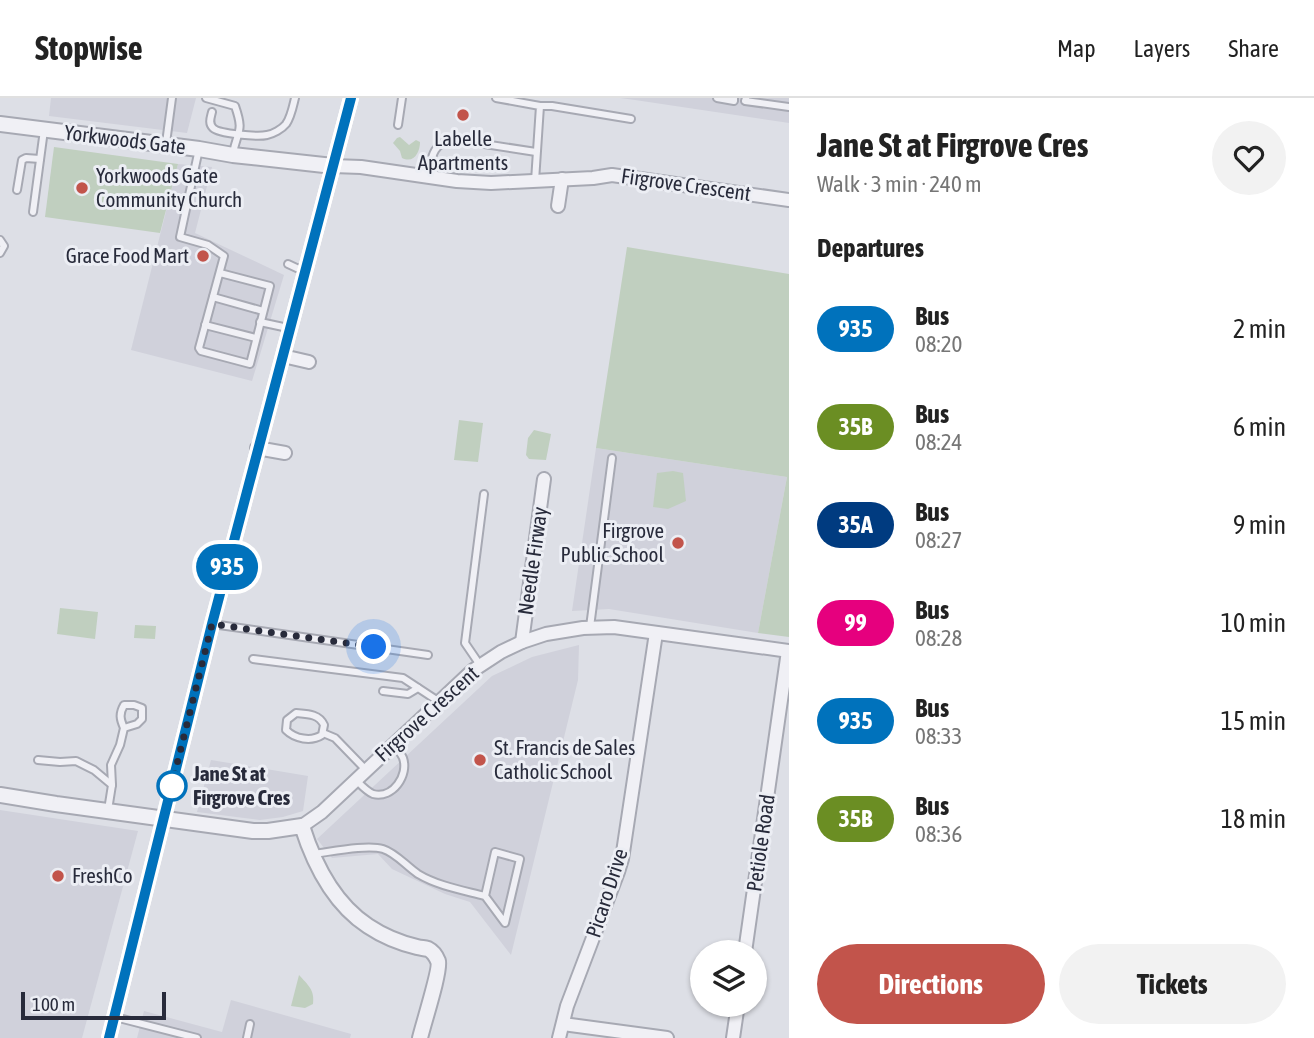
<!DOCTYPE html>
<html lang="en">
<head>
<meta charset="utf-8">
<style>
	body { margin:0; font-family:"Asap Condensed",sans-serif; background:#f2f2f2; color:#222; height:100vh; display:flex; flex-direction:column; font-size:26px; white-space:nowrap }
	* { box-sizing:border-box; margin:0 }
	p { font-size:23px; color:#767676 }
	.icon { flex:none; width:38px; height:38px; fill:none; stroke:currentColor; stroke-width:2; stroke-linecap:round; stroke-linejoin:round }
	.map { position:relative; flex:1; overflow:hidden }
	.drawer { display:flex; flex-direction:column; background:#fff; width:525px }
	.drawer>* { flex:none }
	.badge { padding:0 14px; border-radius:23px; font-size:24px; line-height:46px }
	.tools { position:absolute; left:690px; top:842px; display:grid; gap:14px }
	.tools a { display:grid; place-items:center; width:77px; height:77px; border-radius:50%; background:#fff; box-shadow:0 2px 5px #0004; font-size:35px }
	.scale { position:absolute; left:21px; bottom:18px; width:145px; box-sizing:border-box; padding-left:7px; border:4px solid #282b3b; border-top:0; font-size:19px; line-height:24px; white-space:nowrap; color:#282b3b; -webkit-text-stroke:5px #eceef4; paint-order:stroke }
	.you { position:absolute; width:35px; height:35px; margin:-18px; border:5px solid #fff; border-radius:50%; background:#1a73e8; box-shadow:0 0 0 10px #1a73e833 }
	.map>.badge { position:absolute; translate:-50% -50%; box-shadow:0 0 0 4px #fff }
	h2 { padding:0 28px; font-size:26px; line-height:63px }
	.round { display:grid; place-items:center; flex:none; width:74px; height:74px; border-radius:37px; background:#f2f2f2 }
	.summary { display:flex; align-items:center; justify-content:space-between; height:119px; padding:0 28px }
	h1 { font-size:33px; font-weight:700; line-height:52px }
	.cta { display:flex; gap:14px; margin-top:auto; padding:14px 28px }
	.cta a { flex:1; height:80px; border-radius:42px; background:#c2544b; color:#fff; font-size:28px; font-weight:700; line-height:80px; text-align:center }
	.cta a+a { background:#f2f2f2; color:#222 }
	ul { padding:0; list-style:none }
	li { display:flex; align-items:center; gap:21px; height:98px; padding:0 28px }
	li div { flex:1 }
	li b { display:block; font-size:26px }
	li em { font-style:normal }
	li .badge { min-width:77px; font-weight:700; text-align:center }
	header { display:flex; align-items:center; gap:42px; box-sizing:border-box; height:98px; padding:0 35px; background:#fff; border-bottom:2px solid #e0e0e0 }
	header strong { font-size:33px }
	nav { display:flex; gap:38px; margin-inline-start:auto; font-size:24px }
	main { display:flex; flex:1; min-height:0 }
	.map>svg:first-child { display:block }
	.built { fill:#d0d1db }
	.green { fill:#c0cfbf }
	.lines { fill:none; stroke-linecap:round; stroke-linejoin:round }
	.service-casing { stroke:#a7a9b3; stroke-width:10 }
	.minor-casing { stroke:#a7a9b3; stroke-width:16 }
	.tertiary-casing { stroke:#a7a9b3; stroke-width:18 }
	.service { stroke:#f0f0f5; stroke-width:6 }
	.minor { stroke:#f0f0f5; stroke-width:12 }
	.tertiary { stroke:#f0f0f5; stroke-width:14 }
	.secondary { stroke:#fff; stroke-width:16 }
	.line-casing { stroke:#fff; stroke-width:16 }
	.line { stroke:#0072bc; stroke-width:10 }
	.walk { stroke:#282b3b; stroke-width:7; stroke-dasharray:0 12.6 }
	.poi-dot { fill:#c2544b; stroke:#eceef4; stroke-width:2.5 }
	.stop-dot { fill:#fff; stroke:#0072bc; stroke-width:3.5 }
	.labels { text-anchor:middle; stroke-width:6; stroke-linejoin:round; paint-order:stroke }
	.poi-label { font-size:21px; fill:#282b3b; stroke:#eceef4; text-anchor:start }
	.street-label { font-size:21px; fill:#282b3b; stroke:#eceef4 }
	.stop-label { font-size:21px; font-weight:bold; fill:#282b3b; stroke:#eceef4; text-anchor:start }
</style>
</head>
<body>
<header>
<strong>Stopwise</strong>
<nav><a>Map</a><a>Layers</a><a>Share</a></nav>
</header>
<main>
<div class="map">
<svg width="789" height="940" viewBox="0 0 789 940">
	<rect width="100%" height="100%" fill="#dddfe6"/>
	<g class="built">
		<path d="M51 0H196L187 35 49 18Z"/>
		<path d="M620 0H789V25L635 2Z"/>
		<path d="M178 66 212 69 195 135 284 177 252 283 131 252Z"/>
		<path d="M596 350 787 379 758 535 609 511 572 513Z"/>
		<path d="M579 547 578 582 511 857 470 804 445 796 392 771 378 756 332 760 317 741 492 578 532 559Z"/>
		<path d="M211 662 308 678 303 713 283 719 260 722 197 714Z"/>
		<path d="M0 712 138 733 82 940H0Z"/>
		<path d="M231 902 351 936 350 940H137L144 913 222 934Z"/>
	</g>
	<g class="green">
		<path d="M400 39 409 47 416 42 420 44C420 54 414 66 402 60L400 53 393 45 397 40Z"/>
		<path d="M54 49 178 66 160 135 45 119Z"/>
		<path d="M627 149 789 176V539L758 535 787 379 596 350Z"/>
		<path d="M459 322 483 325 478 364 454 362Z"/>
		<path d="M534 332 551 336 546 362 529 361 526 357 528 340Z"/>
		<path d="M673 373 683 375 686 403 668 411 653 409 657 375Z"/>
		<path d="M60 510 98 514 95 541 57 536Z"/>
		<path d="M135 527 156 528 155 541 134 540Z"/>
		<path d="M299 877C308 887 315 892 313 906L305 910 291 908Z"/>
	</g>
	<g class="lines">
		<defs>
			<g id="service">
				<path d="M206 0 235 8C244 34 238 31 233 55"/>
				<path d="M496 0 540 8 535 83"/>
				<path d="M717 0 734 3V0"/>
				<path d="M746 0 745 3 789 9"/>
				<path d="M540 8H552L631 21"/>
				<path d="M212 14C211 19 208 25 213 30 219 36 258 39 267 37 273 36 282 31 286 26 291 19 293 8 295 0"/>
				<path d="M398 27 402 0"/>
				<path d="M166 45 172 0"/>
				<path d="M199 51 180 139 208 147 224 158 199 250 201 253 250 266 270 188 220 175"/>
				<path d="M427 79C432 60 431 47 452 41L536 54"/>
				<path d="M17 92 22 62 26 60 40 61"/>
				<path d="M33 114 44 32"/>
				<path d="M0 142 4 148 0 155"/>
				<path d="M288 166 303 173"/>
				<path d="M213 199 263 213"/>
				<path d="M260 224 288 230"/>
				<path d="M205 227 256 240"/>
				<path d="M212 526 428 557"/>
				<path d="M590 529 612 360"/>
				<path d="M253 561 403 580 438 603"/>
				<path d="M480 567 465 545 484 396"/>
				<path d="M383 593 408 596 418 590"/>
				<path d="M296 615C308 616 319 616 324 627L322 637C311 644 295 641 286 632L287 622Z"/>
				<path d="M323 635 335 640 366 672"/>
				<path d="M38 662 60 664 76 663 94 672 112 687 108 712"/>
				<path d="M356 682C361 687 366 693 373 696 393 701 409 677 403 660 401 655 396 650 393 646"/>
				<path d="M112 687 111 667 120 647 124 630C120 621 119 616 124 607H134L142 610V621L137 626 124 630"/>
				<path d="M313 756C330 754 367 746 383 751 396 755 406 768 418 776 438 788 462 792 485 798L495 754 520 761 505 825 485 798"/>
				<path d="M115 919 197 940"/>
				<path d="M247 940 250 926"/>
			</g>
			<g id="minor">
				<path d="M333 68 361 69 457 83 491 85 593 80 612 77 789 102"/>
				<path d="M558 108 562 81"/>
				<path d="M283 258 309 264"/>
				<path d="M257 350 285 355"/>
				<path d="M522 544 544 381"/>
				<path d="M302 728 322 714 472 573 501 554 522 544 546 536 583 530 614 529 789 553"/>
				<path d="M745 854 788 553"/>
				<path d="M563 926 667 940"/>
				<path d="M559 940 567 908 618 774 622 761 656 535"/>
				<path d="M733 940 738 906"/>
			</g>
			<g id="tertiary">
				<path d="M0 26 199 51 233 57 333 68"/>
				<path d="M0 697 56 706 253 733H268L302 728C314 766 333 805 368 828 383 838 400 845 417 849 421 850 424 850 428 851 432 853 436 858 438 863 441 871 423 927 420 940"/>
			</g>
		</defs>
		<use href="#service" class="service-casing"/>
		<use href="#minor" class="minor-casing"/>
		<use href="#tertiary" class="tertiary-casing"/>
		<use href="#service" class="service"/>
		<use href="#minor" class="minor"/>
		<use href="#tertiary" class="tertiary"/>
		<path class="secondary" d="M109 940 212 526 351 0"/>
	</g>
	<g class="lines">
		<defs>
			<path id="line" d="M109 940 212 526 351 0"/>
		</defs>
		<use href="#line" class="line-casing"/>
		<use href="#line" class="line"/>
		<path class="walk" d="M172 688 170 694 212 526 374 549"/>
	</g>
	<g class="poi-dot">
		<circle cx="463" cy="17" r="7"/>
		<circle cx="82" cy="90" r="7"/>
		<circle cx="203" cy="158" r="7"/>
		<circle cx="678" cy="445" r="7"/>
		<circle cx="480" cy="662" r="7"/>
		<circle cx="58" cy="778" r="7"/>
	</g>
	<circle class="stop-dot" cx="172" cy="688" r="14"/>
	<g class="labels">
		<g class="poi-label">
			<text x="463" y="48" text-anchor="middle">Labelle<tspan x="463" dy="24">Apartments</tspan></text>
			<text x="96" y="85">Yorkwoods Gate<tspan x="96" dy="24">Community Church</tspan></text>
			<text x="189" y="165" text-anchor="end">Grace Food Mart</text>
			<text x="664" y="440" text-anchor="end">Firgrove<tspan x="664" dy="24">Public School</tspan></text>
			<text x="494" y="657">St. Francis de Sales<tspan x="494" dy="24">Catholic School</tspan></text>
			<text x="72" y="785">FreshCo</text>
		</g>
		<g class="street-label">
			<text transform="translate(125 42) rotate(7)" y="7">Yorkwoods Gate</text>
			<text transform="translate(686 87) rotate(8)" y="7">Firgrove Crescent</text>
			<text transform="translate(533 463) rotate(-82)" y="7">Needle Firway</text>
			<text transform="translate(427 616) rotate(-42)" y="7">Firgrove Crescent</text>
			<text transform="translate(761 745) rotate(-82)" y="7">Petiole Road</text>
			<text transform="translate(607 795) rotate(-72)" y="7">Picaro Drive</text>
		</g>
		<g class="stop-label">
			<text x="193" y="683">Jane St at<tspan x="193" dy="24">Firgrove Cres</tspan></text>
		</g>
	</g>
</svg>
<div class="tools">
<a><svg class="icon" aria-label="layers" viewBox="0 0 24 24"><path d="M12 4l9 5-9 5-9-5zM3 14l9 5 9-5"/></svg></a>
</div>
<div class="scale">100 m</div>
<div class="you" style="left:374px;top:549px"></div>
<b class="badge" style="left:227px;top:469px;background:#0072bc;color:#fff">935</b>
</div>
<section class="drawer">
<div class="summary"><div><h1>Jane St at Firgrove Cres</h1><p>Walk · 3 min · 240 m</p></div><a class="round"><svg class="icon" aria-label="heart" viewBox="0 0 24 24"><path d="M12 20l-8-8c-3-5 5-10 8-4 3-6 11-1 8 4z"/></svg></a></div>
<h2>Departures</h2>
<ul>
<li><span class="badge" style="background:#0072bc;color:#fff">935</span><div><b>Bus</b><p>08:20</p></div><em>2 min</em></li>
<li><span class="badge" style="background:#6b8e23;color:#fff">35B</span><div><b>Bus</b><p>08:24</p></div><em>6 min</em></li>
<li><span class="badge" style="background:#003b80;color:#fff">35A</span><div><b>Bus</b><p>08:27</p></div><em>9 min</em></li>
<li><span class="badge" style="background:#e6007e;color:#fff">99</span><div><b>Bus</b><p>08:28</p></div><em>10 min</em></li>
<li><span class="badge" style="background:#0072bc;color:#fff">935</span><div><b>Bus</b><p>08:33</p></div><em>15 min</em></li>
<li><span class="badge" style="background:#6b8e23;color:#fff">35B</span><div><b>Bus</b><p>08:36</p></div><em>18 min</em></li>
</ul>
<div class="cta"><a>Directions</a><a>Tickets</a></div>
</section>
</main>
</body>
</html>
